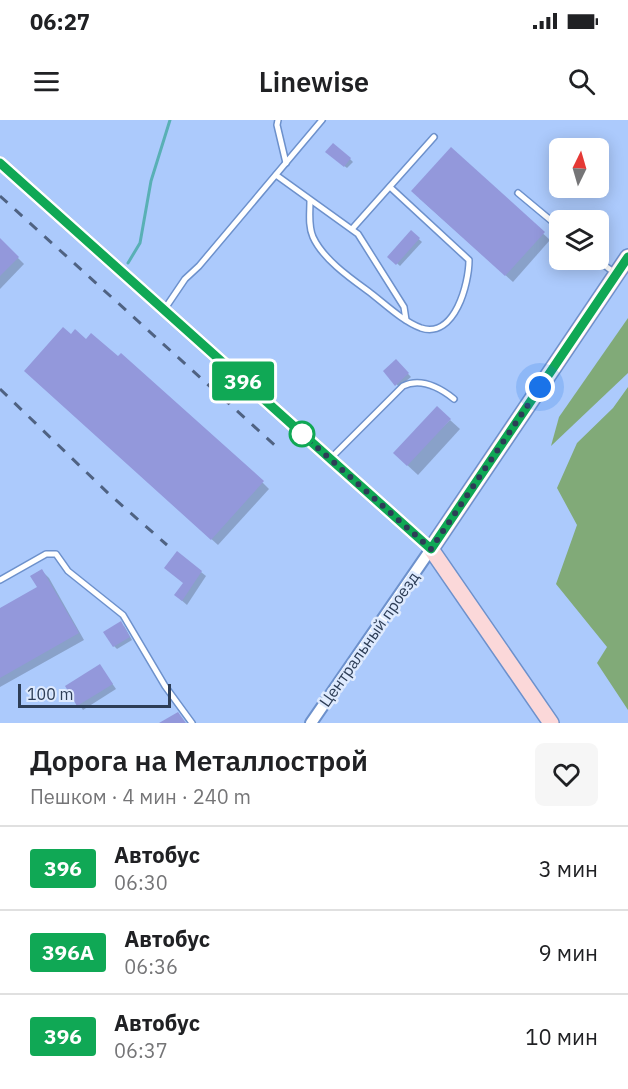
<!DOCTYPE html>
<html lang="ru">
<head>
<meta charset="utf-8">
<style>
	body { margin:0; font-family:"IBM Plex Sans",sans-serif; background:#f6f6f6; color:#202124; height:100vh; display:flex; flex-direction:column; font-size:22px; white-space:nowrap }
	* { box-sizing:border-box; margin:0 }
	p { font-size:20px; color:#757577 }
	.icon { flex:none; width:33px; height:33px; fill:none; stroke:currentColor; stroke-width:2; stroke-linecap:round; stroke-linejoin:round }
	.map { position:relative; height:603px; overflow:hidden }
	.sheet { display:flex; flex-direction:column; background:#fff; flex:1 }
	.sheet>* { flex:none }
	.badge { padding:0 12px; border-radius:4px; font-size:21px; line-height:39px }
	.needle { width:39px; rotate:5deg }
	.tools { position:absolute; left:549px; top:18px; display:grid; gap:12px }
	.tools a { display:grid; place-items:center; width:60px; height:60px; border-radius:9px; background:#fff; box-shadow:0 3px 15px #0003; font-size:30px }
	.scale { position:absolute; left:18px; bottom:15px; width:153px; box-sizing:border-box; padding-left:6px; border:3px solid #2d3d56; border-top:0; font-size:16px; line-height:21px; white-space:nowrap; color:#2d3d56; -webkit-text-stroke:4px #deeafe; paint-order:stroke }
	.you { position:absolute; width:30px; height:30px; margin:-15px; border:4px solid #fff; border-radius:50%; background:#1a73e8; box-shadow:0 0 0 9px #1a73e833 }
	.map>.badge { position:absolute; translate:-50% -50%; box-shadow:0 0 0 3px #fff }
	.round { display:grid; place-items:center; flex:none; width:63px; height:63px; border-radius:9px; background:#f6f6f6 }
	.overview { display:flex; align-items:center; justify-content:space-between; height:102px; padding:0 30px }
	h1 { font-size:28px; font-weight:600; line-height:45px }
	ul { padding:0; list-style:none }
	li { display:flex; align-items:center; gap:18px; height:84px; padding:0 30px; border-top:2px solid #e0e0e0 }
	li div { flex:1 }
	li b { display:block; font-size:22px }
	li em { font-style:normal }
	li .badge { min-width:66px; font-weight:700; text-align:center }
	.status { display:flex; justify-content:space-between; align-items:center; height:42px; padding:0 30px; background:#fff; direction:ltr }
	.status svg { height:16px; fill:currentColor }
	header { display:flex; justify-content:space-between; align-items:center; height:78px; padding:0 30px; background:#fff; font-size:27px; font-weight:600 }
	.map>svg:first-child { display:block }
	.forest { fill:#81aa78 }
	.shadow { fill:#0003 }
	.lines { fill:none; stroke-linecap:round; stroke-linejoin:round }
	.stream { stroke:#59b0b5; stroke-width:3 }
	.building { fill:#9398db }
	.lane-casing { stroke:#6d91cc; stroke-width:8 }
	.street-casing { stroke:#6d91cc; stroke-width:14 }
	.secondary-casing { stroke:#6d91cc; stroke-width:18 }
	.lane { stroke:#fff; stroke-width:5 }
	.street { stroke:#fff; stroke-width:10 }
	.secondary { stroke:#fbd8d9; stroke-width:15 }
	.rail { stroke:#4f6282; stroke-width:3; stroke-dasharray:10 10; stroke-linecap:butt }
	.line-casing { stroke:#fff; stroke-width:14 }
	.line { stroke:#10a855; stroke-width:9 }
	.walk { stroke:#2d3d56; stroke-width:6; stroke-dasharray:0 10.8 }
	.stop-dot { fill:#fff; stroke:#10a855; stroke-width:3 }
	.labels { text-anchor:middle; stroke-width:5; stroke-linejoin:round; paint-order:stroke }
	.street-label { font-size:16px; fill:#2d3d56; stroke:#deeafe }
</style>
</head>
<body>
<div class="status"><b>06:27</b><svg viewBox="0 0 49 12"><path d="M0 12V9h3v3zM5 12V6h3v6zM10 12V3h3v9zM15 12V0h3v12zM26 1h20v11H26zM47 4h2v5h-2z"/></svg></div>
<header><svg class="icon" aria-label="menu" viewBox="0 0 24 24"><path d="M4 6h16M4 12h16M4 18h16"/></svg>Linewise<svg class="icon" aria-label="search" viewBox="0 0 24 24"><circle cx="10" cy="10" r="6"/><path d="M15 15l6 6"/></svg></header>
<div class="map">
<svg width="628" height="603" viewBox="0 0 628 603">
	<rect width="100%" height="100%" fill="#accafc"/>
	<g class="forest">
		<path d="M628 198V253L551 326 559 297Z"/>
		<path d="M628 267V590L597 543 607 527 556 464 577 405 557 368 577 323 613 288Z"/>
	</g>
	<g class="shadow">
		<path d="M451 29 550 120 513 162 419 78Z"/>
		<path d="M330 35 350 39 353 42 347 48Z"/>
		<path d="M411 112 422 122 400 146 389 136Z"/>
		<path d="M0 120 24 144 0 169Z"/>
		<path d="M396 241 411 257 399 267 385 251Z"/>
		<path d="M32 257 263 363 269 369 218 425Z"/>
		<path d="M450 300 460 309 418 355 405 343Z"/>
		<path d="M42 451 49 458 84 520 0 567V490L39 468Z"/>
		<path d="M201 452 206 456 187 485 180 479 185 464Z"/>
		<path d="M124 506 132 520 117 529 114 526Z"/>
		<path d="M100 546 116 569 83 590 67 567Z"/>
	</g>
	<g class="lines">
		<path class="stream" d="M128 143 140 123 151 61 170 0"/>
	</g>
	<g class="building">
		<path d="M333 23 351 38 344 47 325 32Z"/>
		<path d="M451 27 545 112 505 156 411 71Z"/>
		<path d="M411 110 420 118 396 145 387 137Z"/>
		<path d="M0 118 19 137 0 156Z"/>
		<path d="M63 207 71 214 75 209 86 219 91 213 118 236 121 233 264 361 211 420 24 251Z"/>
		<path d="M396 239 409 253 395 266 383 251Z"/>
		<path d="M437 286 451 299 407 346 393 333Z"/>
		<path d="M177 431 202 451 182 481 174 475 183 463 164 448Z"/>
		<path d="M42 449 79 513 0 558V488L37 467 30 456Z"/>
		<path d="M121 501 130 517 113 527 103 512Z"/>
		<path d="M100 544 113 564 77 586 65 566Z"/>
		<path d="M178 592 186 603H159Z"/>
	</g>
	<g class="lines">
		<defs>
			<g id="lane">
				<path d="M278 0 277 5 286 43"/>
				<path d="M276 55 358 114 404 187 406 200"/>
				<path d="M518 73 560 108"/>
				<path d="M310 81C310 93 308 106 313 117 323 139 350 158 368 171 384 183 402 201 421 208 455 219 469 163 469 140L390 67"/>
				<path d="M352 109 434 17"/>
				<path d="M597 140 615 153"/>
				<path d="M164 190 185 159 199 146 322 0"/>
				<path d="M330 339 403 266C420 258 439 267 454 279"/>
				<path d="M0 460 46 434H56L68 451 123 495 165 566 192 603"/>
			</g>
			<path id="street" d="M0 43 431 429 311 603"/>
			<path id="secondary" d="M551 603 431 429 628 137"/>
		</defs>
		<use href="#lane" class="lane-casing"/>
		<use href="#street" class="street-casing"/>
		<use href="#secondary" class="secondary-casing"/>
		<use href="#lane" class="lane"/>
		<use href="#street" class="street"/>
		<use href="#secondary" class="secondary"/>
		<g class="rail">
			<path d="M0 76 279 329"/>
			<path d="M0 269 109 374 167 425"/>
		</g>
	</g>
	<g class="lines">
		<defs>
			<path id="line" d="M0 43 431 429 628 137"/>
		</defs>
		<use href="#line" class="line-casing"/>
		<use href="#line" class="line"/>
		<path class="walk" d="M302 314 431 429 540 267"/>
	</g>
	<circle class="stop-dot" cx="302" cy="314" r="12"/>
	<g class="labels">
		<g class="street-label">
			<text transform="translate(369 519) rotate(-55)" y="6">Центральный проезд</text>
		</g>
	</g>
</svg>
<div class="tools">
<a><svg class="needle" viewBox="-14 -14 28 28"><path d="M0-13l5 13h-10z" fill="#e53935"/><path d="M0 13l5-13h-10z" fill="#757577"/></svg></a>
<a><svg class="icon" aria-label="layers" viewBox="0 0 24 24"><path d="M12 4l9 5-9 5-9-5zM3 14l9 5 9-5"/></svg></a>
</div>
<div class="scale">100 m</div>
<div class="you" style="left:540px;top:267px"></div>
<b class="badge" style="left:243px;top:261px;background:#10a855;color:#fff">396</b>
</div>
<section class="sheet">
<div class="overview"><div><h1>Дорога на Металлострой</h1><p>Пешком · 4 мин · 240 m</p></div><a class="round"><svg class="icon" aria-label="heart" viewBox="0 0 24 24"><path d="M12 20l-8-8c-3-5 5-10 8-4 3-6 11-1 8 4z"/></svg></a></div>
<ul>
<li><span class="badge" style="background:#10a855;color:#fff">396</span><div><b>Автобус</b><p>06:30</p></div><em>3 мин</em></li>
<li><span class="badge" style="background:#10a855;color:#fff">396А</span><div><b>Автобус</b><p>06:36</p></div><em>9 мин</em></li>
<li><span class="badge" style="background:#10a855;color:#fff">396</span><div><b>Автобус</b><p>06:37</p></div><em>10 мин</em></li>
</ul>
</section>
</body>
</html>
